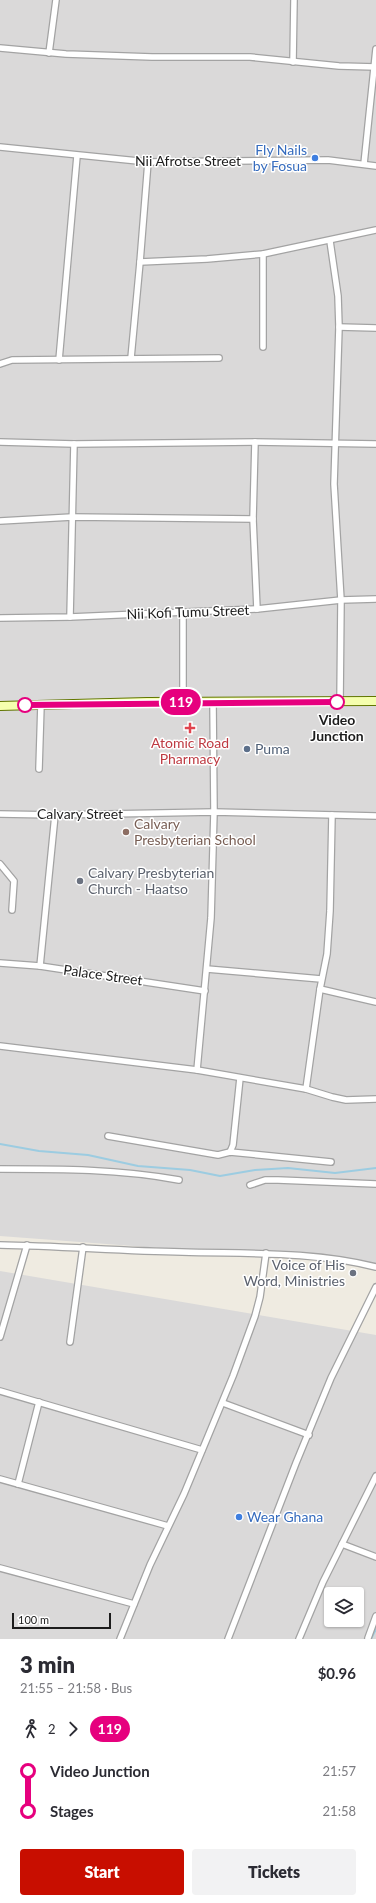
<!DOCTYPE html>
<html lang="en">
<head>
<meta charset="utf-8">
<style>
	body { margin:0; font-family:Lato,sans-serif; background:#f2f2f3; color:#2b2b33; height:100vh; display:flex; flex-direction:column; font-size:15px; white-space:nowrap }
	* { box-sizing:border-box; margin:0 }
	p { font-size:13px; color:#7c7c81 }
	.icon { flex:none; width:22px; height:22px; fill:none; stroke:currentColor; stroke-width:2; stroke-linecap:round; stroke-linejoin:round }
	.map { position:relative; height:1639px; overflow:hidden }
	.sheet { display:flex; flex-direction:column; background:#fff; flex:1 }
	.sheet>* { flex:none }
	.badge { padding:0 8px; border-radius:13px; font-size:14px; line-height:26px }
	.controls { position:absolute; left:324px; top:1587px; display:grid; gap:8px }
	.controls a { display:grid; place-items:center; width:40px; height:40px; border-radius:4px; background:#fff; box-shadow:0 1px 3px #0004; font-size:20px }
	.scale { position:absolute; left:12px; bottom:10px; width:99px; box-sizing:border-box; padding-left:4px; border:2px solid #1c1c1c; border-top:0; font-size:11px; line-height:14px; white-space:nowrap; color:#1c1c1c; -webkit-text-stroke:3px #fff; paint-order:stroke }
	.map>.badge { position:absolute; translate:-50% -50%; box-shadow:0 0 0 2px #fff }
	.legs { display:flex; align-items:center; gap:6px; height:44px; padding:0 20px; font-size:13px }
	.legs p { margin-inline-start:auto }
	.summary { display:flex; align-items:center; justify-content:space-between; height:68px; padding:0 20px }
	h1 { font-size:22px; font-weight:800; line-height:30px }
	.action { display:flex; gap:8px; margin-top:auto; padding:8px 20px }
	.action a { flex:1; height:46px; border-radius:4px; background:#c80e00; color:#fff; font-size:16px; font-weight:800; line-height:46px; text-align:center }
	.action a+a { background:#f2f2f3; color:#2b2b33 }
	ul { padding:0 20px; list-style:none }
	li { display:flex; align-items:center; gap:14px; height:40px; font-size:15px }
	li i { display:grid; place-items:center; width:6px; height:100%; margin:0 5px; background:currentColor }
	li i::after { content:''; width:10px; height:10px; margin:-5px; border:3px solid; border-radius:50%; background:#fff }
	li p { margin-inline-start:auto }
	li:first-child i { background:linear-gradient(#0000 50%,currentColor 0) }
	li:last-child i { background:linear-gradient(currentColor 50%,#0000 0) }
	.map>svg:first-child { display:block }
	.residential { fill:#dad9d9; fill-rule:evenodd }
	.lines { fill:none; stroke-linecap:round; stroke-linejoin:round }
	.stream { stroke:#9ccce1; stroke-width:2 }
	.street-casing { stroke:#a3a3a3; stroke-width:8 }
	.secondary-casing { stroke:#617600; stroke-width:10 }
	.street { stroke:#fff; stroke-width:5.5 }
	.secondary { stroke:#f5ffae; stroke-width:8 }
	.line-1-casing { stroke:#fff; stroke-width:9 }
	.line-1 { stroke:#e6007e; stroke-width:6 }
	.shop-dot { fill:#3f7fe0; stroke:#fff; stroke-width:1.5 }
	.stop-1-dot { fill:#fff; stroke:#e6007e; stroke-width:2 }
	.health-dot { fill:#e0444e; stroke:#fff; stroke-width:1.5 }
	.service-dot { fill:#5c6f8a; stroke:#fff; stroke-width:1.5 }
	.education-dot { fill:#8d6e63; stroke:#fff; stroke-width:1.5 }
	.worship-dot { fill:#6b7280; stroke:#fff; stroke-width:1.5 }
	.labels { text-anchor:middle; stroke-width:3; stroke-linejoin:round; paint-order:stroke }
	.shop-label { font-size:14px; fill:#366cbe; stroke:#fff; text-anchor:end }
	.street-label { font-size:14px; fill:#1c1c1c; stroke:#fff }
	.stop-label { font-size:14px; font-weight:bold; fill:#1c1c1c; stroke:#fff }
	.health-label { font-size:14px; fill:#be3a42; stroke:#fff }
	.service-label { font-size:14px; fill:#4e5e75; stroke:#fff; text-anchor:start }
	.education-label { font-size:14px; fill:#785e54; stroke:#fff; text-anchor:start }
	.worship-label { font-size:14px; fill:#5b616d; stroke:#fff; text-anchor:start }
</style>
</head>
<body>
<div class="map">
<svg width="376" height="1639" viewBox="0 0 376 1639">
	<rect width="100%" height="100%" fill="#efebe1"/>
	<g class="residential">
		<path d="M0 0H376V1271L348 1262 0 1236Z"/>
		<path d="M0 1271 376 1335V1639H0ZM331 1594H357V1620H331Z"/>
	</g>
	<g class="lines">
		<g class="stream">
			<path d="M0 1144 39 1151 88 1155 138 1166 190 1170 220 1176 255 1170 288 1168 335 1173 376 1168"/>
			<path d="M371 1639 376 1629"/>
		</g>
		<defs>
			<g id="street">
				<path d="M0 48 66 54 152 57H250L339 66 376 67"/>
				<path d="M49 53 56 0"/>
				<path d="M293 62 294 0"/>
				<path d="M0 147 148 162 328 160 376 166"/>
				<path d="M364 164 376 49"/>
				<path d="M330 241 338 296 339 327 334 484 341 600 340 702"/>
				<path d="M140 262 207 259 263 254 376 230"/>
				<path d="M339 327 376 328"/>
				<path d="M263 347V254"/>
				<path d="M131 358 140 262 148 162"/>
				<path d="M59 360 77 156"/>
				<path d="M0 364 12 360 219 358"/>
				<path d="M0 442 74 444 255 442 376 444"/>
				<path d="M255 442 253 519 257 609"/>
				<path d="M0 521 72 517 253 519"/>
				<path d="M183 612V702"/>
				<path d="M70 617 74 444"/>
				<path d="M0 618 70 617 257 609 341 600 376 599"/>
				<path d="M39 769 41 705"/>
				<path d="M0 814 55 815 214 812 376 816"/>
				<path d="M0 864 14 881 12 910"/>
				<path d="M0 963 40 966 205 991"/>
				<path d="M40 966 55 815"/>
				<path d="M207 969 321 979"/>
				<path d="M320 989 376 1002"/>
				<path d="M0 1046 197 1070 306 1089 332 1097 346 1100 376 1099"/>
				<path d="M197 1070 211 918 214 812 213 702"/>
				<path d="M306 1089 320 989 327 954 330 911 332 815"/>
				<path d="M108 1136 218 1155 230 1152 331 1162"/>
				<path d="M230 1152 233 1145 240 1078"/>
				<path d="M0 1169C61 1169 119 1169 179 1180"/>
				<path d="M250 1185 265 1180H278L376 1184"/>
				<path d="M0 1245C61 1246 121 1251 182 1252 247 1254 313 1251 376 1267"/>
				<path d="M0 1337 27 1245"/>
				<path d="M70 1342 83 1247"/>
				<path d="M0 1391 202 1450"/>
				<path d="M223 1403 309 1435"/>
				<path d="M0 1479 168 1526"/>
				<path d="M18 1484 39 1402"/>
				<path d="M342 1544 376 1557"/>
				<path d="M0 1568 134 1604"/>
				<path d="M368 1638 376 1616"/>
				<path d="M120 1639 150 1565 184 1494 233 1376 255 1316 260 1297 266 1253"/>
				<path d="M228 1639 296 1463 331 1378 376 1287"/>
				<path d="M299 1639 323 1582 376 1476"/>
			</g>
			<path id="secondary" d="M0 706 147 702 376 701"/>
		</defs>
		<use href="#street" class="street-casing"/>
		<use href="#secondary" class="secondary-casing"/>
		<use href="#street" class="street"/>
		<use href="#secondary" class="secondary"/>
	</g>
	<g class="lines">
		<defs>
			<path id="line-1" d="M25 705 337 702"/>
		</defs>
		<use href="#line-1" class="line-1-casing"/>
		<use href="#line-1" class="line-1"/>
	</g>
	<g class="shop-dot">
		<circle cx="315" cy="158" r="4"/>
		<circle cx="239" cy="1517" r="4"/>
	</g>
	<g class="stop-1-dot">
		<circle cx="337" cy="702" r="7"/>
		<circle cx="25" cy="705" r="7"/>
	</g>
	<path class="health-dot" d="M188 722h4v4h4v4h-4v4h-4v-4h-4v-4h4z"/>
	<circle class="service-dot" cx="247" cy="749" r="4"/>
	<circle class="education-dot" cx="126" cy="832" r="4"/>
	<g class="worship-dot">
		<circle cx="80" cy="881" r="4"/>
		<circle cx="353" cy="1273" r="4"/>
	</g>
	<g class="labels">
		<g class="shop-label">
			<text x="307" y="155">Fly Nails<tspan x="307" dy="16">by Fosua</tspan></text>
			<text x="247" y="1522" text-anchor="start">Wear Ghana</text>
		</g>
		<g class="street-label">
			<text x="188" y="166">Nii Afrotse Street</text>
			<text transform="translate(188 612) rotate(-2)" y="5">Nii Kofi Tumu Street</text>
			<text x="80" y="819">Calvary Street</text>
			<text transform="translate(103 975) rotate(8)" y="5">Palace Street</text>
		</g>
		<g class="stop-label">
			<text x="337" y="725">Video<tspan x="337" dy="16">Junction</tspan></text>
		</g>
		<g class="health-label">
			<text x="190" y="748">Atomic Road<tspan x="190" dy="16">Pharmacy</tspan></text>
		</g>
		<g class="service-label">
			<text x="255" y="754">Puma</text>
		</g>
		<g class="education-label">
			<text x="134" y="829">Calvary<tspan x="134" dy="16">Presbyterian School</tspan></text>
		</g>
		<g class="worship-label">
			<text x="88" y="878">Calvary Presbyterian<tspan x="88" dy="16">Church - Haatso</tspan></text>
			<text x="345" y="1270" text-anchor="end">Voice of His<tspan x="345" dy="16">Word, Ministries</tspan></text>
		</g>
	</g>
</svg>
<div class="controls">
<a><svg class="icon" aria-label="layers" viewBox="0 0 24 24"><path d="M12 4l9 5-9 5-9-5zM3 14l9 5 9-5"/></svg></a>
</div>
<div class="scale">100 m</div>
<b class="badge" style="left:181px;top:702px;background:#e6007e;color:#fff">119</b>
</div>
<section class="sheet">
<div class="summary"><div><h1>3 min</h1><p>21:55 – 21:58 · Bus</p></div><b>$0.96</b></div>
<div class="legs"><svg class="icon" aria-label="walk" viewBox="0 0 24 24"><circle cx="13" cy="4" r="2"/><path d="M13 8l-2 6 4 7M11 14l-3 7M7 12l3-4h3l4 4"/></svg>2<svg class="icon" aria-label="forward" viewBox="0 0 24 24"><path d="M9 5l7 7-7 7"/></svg><b class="badge" style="background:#e6007e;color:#fff">119</b></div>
<ul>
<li><i style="color:#e6007e"></i><b>Video Junction</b><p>21:57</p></li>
<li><i style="color:#e6007e"></i><b>Stages</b><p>21:58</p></li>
</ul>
<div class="action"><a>Start</a><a>Tickets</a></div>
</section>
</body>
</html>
